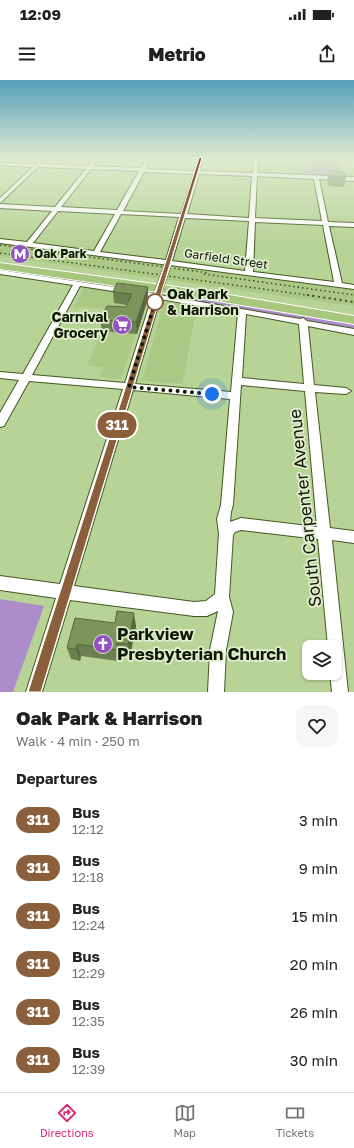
<!DOCTYPE html>
<html lang="en">
<head>
<meta charset="utf-8">
<style>
	body { margin:0; font-family:"Golos Text",sans-serif; background:#f6f6f6; color:#202124; height:100vh; display:flex; flex-direction:column; font-size:15px; white-space:nowrap }
	* { box-sizing:border-box; margin:0 }
	p { font-size:13px; color:#757577 }
	.icon { flex:none; width:22px; height:22px; fill:none; stroke:currentColor; stroke-width:2; stroke-linecap:round; stroke-linejoin:round }
	.map { position:relative; height:612px; overflow:hidden }
	.side { display:flex; flex-direction:column; background:#fff; flex:1 }
	.side>* { flex:none }
	.badge { padding:0 8px; border-radius:13px; font-size:14px; line-height:26px }
	.buttons { position:absolute; left:302px; top:560px; display:grid; gap:8px }
	.buttons a { display:grid; place-items:center; width:40px; height:40px; border-radius:8px; background:#fff; box-shadow:0 1px 3px #0004; font-size:20px }
	.you { position:absolute; width:20px; height:20px; margin:-10px; border:3px solid #fff; border-radius:50%; background:#1a73e8; box-shadow:0 0 0 6px #1a73e833 }
	.map>.badge { position:absolute; translate:-50% -50%; box-shadow:0 0 0 2px #fff }
	h2 { padding:0 16px; font-size:15px; line-height:36px }
	.round { display:grid; place-items:center; flex:none; width:42px; height:42px; border-radius:12px; background:#f6f6f6 }
	.overview { display:flex; align-items:center; justify-content:space-between; height:68px; padding:0 16px }
	h1 { font-size:19px; font-weight:800; line-height:30px }
	ul { padding:0; list-style:none }
	li { display:flex; align-items:center; gap:12px; height:48px; padding:0 16px }
	li div { flex:1 }
	li b { display:block; font-size:15px }
	li em { font-style:normal }
	li .badge { min-width:44px; font-weight:700; text-align:center }
	.status { display:flex; justify-content:space-between; align-items:center; height:28px; padding:0 20px; background:#fff; direction:ltr }
	.status svg { height:11px; fill:currentColor }
	header { display:flex; justify-content:space-between; align-items:center; height:52px; padding:0 16px; background:#fff; font-size:18px; font-weight:800 }
	.menu { display:flex; justify-content:space-around; align-items:center; height:56px; border-top:1px solid #e0e0e0; background:#fff; font-size:11px; color:#757577 }
	.menu a { display:grid; justify-items:center; gap:2px }
	.menu .selected { color:#db2777 }
	.map>svg:first-child { display:block }
	.built { fill:#abc885 }
	.green { fill:#ac8cca }
	.lines { fill:none; stroke-linecap:round; stroke-linejoin:round }
	.minor-casing { stroke:#425820; stroke-width:2 }
	.highway-casing { stroke:#fff; stroke-width:2 }
	.minor { fill:#fff; fill-rule:evenodd }
	.highway { fill:#a7c67e; fill-rule:evenodd }
	.rail-far1 { stroke:#3f4e2d; stroke-width:1.5; stroke-dasharray:1.5 3; stroke-linecap:butt }
	.rail { stroke:#3f4e2d; stroke-width:2; stroke-dasharray:2 3.5; stroke-linecap:butt }
	.minor-bridge-casing { stroke:#425820; stroke-width:8; stroke-linecap:butt }
	.minor-bridge { stroke:#fff; stroke-width:7 }
	.wall { fill:#6b804e }
	.shaded-wall { fill:#576840 }
	.building { fill:#7c955b; stroke:#576840 }
	.line { fill:#8b5e3c; stroke:#fff }
	.walk { stroke:#0e1702; stroke-width:4; stroke-dasharray:0 7.2 }
	.stop-dot { fill:#fff; stroke:#8b5e3c; stroke-width:2 }
	.labels { text-anchor:middle; stroke-width:3.5; stroke-linejoin:round; paint-order:stroke }
	.far-poi-label { font-size:12px; font-weight:bold; fill:#0e1702; stroke:#e0eed0; text-anchor:start }
	.far-street-label { font-size:12px; fill:#0e1702; stroke:#e0eed0 }
	.stop-label { font-size:14px; font-weight:bold; fill:#0e1702; stroke:#e0eed0; text-anchor:start }
	.poi-label { font-size:14px; font-weight:bold; fill:#0e1702; stroke:#e0eed0; text-anchor:end }
	.near-street-label { font-size:17px; fill:#0e1702; stroke:#e0eed0 }
	.near-poi-label { font-size:17px; font-weight:bold; fill:#0e1702; stroke:#e0eed0; text-anchor:start }
</style>
</head>
<body>
<div class="status"><b>12:09</b><svg viewBox="0 0 49 12"><path d="M0 12V9h3v3zM5 12V6h3v6zM10 12V3h3v9zM15 12V0h3v12zM26 1h20v11H26zM47 4h2v5h-2z"/></svg></div>
<header><svg class="icon" aria-label="menu" viewBox="0 0 24 24"><path d="M4 6h16M4 12h16M4 18h16"/></svg>Metrio<svg class="icon" aria-label="share" viewBox="0 0 24 24"><path d="M12 15V3M7 8l5-5 5 5M5 13v7h14v-7"/></svg></header>
<div class="map">
<svg width="354" height="612" viewBox="0 0 354 612">
	<rect width="100%" height="100%" fill="#b8d396"/>
	<g class="built">
		<path d="M261 78H306L312 81 303 90 305 95 261 93Z"/>
		<path d="M0 162 354 210V226L0 176Z"/>
		<path d="M84 207 149 216 121 299 100 297 104 287 87 286 111 229 74 227Z"/>
		<path d="M164 222 197 227 182 304 142 301Z"/>
	</g>
	<g class="green">
		<path d="M294 78 306 79V78H337L344 97 305 95 302 90 312 81 309 80 301 85 297 78Z"/>
		<path d="M167 213 354 244V250L257 231 168 217 167 216Z"/>
		<path d="M0 519 44 526 13 612H0Z"/>
	</g>
	<g class="lines">
		<defs>
			<g id="minor">
				<path d="M43 78H47L41 84 88 86 95 78H99L93 86 141 88 147 78H151L146 89 195 91 199 78H203L200 91 253 93 254 78H258V93L354 97V101L319 99 328 142 354 143V147L329 146 342 203 354 205V209L0 163V159L27 162 52 131 0 128V124L55 127 86 89 38 87 0 123V118L33 87 0 85V83L36 84ZM91 89 139 91 117 130 61 127ZM144 92 194 94 181 134 123 131ZM199 94 252 96 249 138 187 134ZM257 96 314 99 322 141 255 138ZM58 131 115 134 94 171 33 163ZM121 134 179 137 166 180 100 172ZM185 138 249 141 245 191 172 181ZM255 142 323 145 334 202 253 192Z"/>
				<path d="M0 190 154 213 158 210 162 212 161 215 165 216 300 239 303 238 307 241 354 249V255L308 246 314 305 346 308 351 311 346 314 315 312 330 448 354 451V463L332 460 348 612H332L330 593H335V567H328L318 459 241 450 235 452 233 455 229 517 233 532 226 570 224 612H208L210 570 218 531 207 536H194L70 520 42 612H26L56 518 0 510V496L60 504 123 309 29 301 4 346 0 347V333L19 300 0 298V292L23 294 73 205 0 194ZM80 206 152 217 125 303 32 295ZM160 219 238 233 231 312 135 304ZM246 234 299 244 304 304 242 298ZM241 305 305 311 317 447 241 438 230 442 231 432 233 425ZM133 310 230 319 221 425 217 439 219 453 215 514 206 521 194 522 74 506Z"/>
			</g>
			<path id="highway" d="M0 183 206 211 354 236V244L206 219 0 189Z"/>
		</defs>
		<use href="#minor" class="minor-casing"/>
		<use href="#highway" class="highway-casing"/>
		<use href="#minor" class="minor"/>
		<use href="#highway" class="highway"/>
		<g class="rail-far1">
			<path d="M0 165 209 193"/>
			<path d="M0 173 314 216"/>
			<path d="M204 194 354 215"/>
		</g>
		<path class="rail" d="M307 215 354 222"/>
		<defs>
			<path id="minor-bridge" d="M158 212 168 184"/>
		</defs>
		<use href="#minor-bridge" class="minor-bridge-casing"/>
		<use href="#minor-bridge" class="minor-bridge"/>
	</g>
	<g class="wall">
		<path d="M329 91 346 97 344 107 329 106 327 101Z"/>
		<path d="M117 203 148 218 137 254 102 251 100 240 126 227 127 225 114 223 113 212Z"/>
		<path d="M136 546 130 576 120 574 118 581 81 576 80 581 71 579 67 568Z"/>
	</g>
	<g class="shaded-wall">
		<path d="M148 207V218L137 254 136 242Z"/>
		<path d="M134 533 136 546 130 576 128 564Z"/>
		<path d="M117 563 120 574 118 581 116 570Z"/>
		<path d="M77 564 81 576 80 581 76 569Z"/>
	</g>
	<g class="building">
		<path d="M329 91 344 92 346 97 330 96Z"/>
		<path d="M117 203 148 207 136 242 100 240 107 226 126 227 132 214 113 212Z"/>
		<path d="M117 531 134 533 128 564 117 563 116 570 77 564 76 569 67 568 75 538 115 543Z"/>
	</g>
	<linearGradient id="sky" x2="0" y2="1"><stop stop-color="#559fbc"/><stop offset="0.48" stop-color="#dfebd0"/><stop offset="1" stop-color="#dfebd0" stop-opacity="0"/></linearGradient>
	<rect width="354" height="163" fill="url(#sky)"/>
	<path class="line" d="M201 77 202 78 41 612H28L199 78Z"/>
	<g class="lines">
		<path class="walk" d="M155 222 156 219 129 307 212 314"/>
	</g>
	<defs>
		<symbol id="metro-disc" viewBox="-11 -11 22 22"><circle r="9.5" fill="#9351c5" stroke="#e0eed0"/><path d="M-5.5 5V-5H-3L0 0L3-5H5.5V5H3V-.5L0 4L-3-.5V5Z" fill="#fff"/></symbol>
		<symbol id="supermarket-disc" viewBox="-11 -11 22 22"><circle r="9.5" fill="#9351c5" stroke="#e0eed0"/><path d="M-6-5.5h2.5l.6 2H6L4.5 2H-2.5L-4.4-4H-6ZM-1.5 3.2a1.3 1.3 0 1 0 .1 0ZM3 3.2a1.3 1.3 0 1 0 .1 0Z" fill="#fff"/></symbol>
		<symbol id="church-disc" viewBox="-11 -11 22 22"><circle r="9.5" fill="#9351c5" stroke="#e0eed0"/><path d="M-1.2-6h2.4v3.5h3.3v2.4h-3.3V6h-2.4V-.1h-3.3v-2.4h3.3Z" fill="#fff"/></symbol>
	</defs>
	<g fill-rule="evenodd">
		<use href="#metro-disc" x="9" y="163" width="22" height="22"/>
		<use href="#supermarket-disc" x="111" y="234" width="22" height="22"/>
		<use href="#church-disc" x="92" y="553" width="22" height="22"/>
	</g>
	<circle class="stop-dot" cx="155" cy="222" r="8"/>
	<g class="labels">
		<g class="far-poi-label">
			<text x="34" y="178">Oak Park</text>
		</g>
		<g class="far-street-label">
			<text transform="translate(226 179) rotate(8)" y="4">Garfield Street</text>
		</g>
		<g class="stop-label">
			<text x="167" y="219">Oak Park<tspan x="167" dy="16">&amp; Harrison</tspan></text>
		</g>
		<g class="poi-label">
			<text x="108" y="242">Carnival<tspan x="108" dy="16">Grocery</tspan></text>
		</g>
		<g class="near-street-label">
			<text transform="translate(305 428) rotate(-96)" y="6">South Carpenter Avenue</text>
		</g>
		<g class="near-poi-label">
			<text x="117" y="560">Parkview<tspan x="117" dy="20">Presbyterian Church</tspan></text>
		</g>
	</g>
</svg>
<div class="buttons">
<a><svg class="icon" aria-label="layers" viewBox="0 0 24 24"><path d="M12 4l9 5-9 5-9-5zM3 14l9 5 9-5"/></svg></a>
</div>
<div class="you" style="left:212px;top:314px"></div>
<b class="badge" style="left:117px;top:345px;background:#8b5e3c;color:#fff">311</b>
</div>
<section class="side">
<div class="overview"><div><h1>Oak Park &amp; Harrison</h1><p>Walk · 4 min · 250 m</p></div><a class="round"><svg class="icon" aria-label="heart" viewBox="0 0 24 24"><path d="M12 20l-8-8c-3-5 5-10 8-4 3-6 11-1 8 4z"/></svg></a></div>
<h2>Departures</h2>
<ul>
<li><span class="badge" style="background:#8b5e3c;color:#fff">311</span><div><b>Bus</b><p>12:12</p></div><em>3 min</em></li>
<li><span class="badge" style="background:#8b5e3c;color:#fff">311</span><div><b>Bus</b><p>12:18</p></div><em>9 min</em></li>
<li><span class="badge" style="background:#8b5e3c;color:#fff">311</span><div><b>Bus</b><p>12:24</p></div><em>15 min</em></li>
<li><span class="badge" style="background:#8b5e3c;color:#fff">311</span><div><b>Bus</b><p>12:29</p></div><em>20 min</em></li>
<li><span class="badge" style="background:#8b5e3c;color:#fff">311</span><div><b>Bus</b><p>12:35</p></div><em>26 min</em></li>
<li><span class="badge" style="background:#8b5e3c;color:#fff">311</span><div><b>Bus</b><p>12:39</p></div><em>30 min</em></li>
</ul>
</section>
<nav class="menu">
<a class="selected"><svg class="icon" aria-label="directions" viewBox="0 0 24 24"><path d="M12 3l9 9-9 9-9-9zM9 14v-3h6M13 9l2 2-2 2"/></svg>Directions</a>
<a><svg class="icon" aria-label="map" viewBox="0 0 24 24"><path d="M3 6l6-2 6 2 6-2v14l-6 2-6-2-6 2zM9 4v14M15 6v14"/></svg>Map</a>
<a><svg class="icon" aria-label="tickets" viewBox="0 0 24 24"><path d="M3 7h18v10H3zM15 7v10"/></svg>Tickets</a>
</nav>
</body>
</html>
